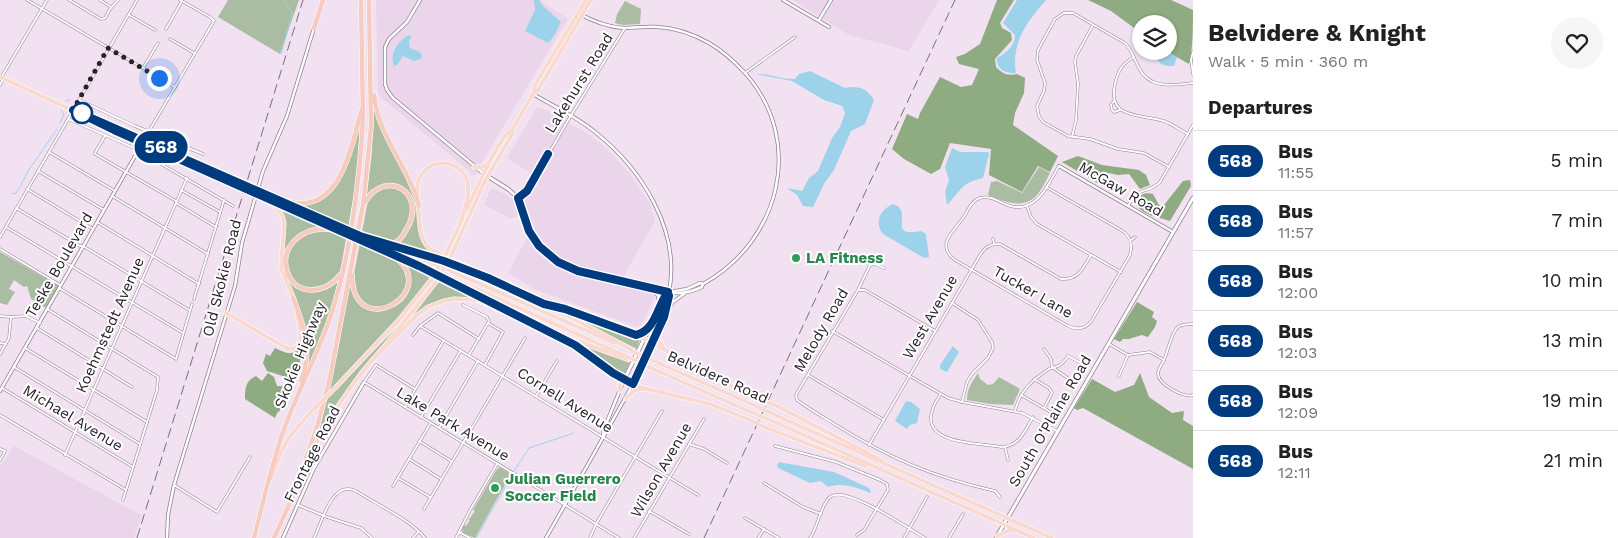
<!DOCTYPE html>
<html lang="en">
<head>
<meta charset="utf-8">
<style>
	body { margin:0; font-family:"Work Sans",sans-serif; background:#f6f6f6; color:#202124; height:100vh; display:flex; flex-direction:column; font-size:19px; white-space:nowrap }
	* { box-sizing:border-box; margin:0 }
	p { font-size:16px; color:#757577 }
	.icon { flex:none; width:28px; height:28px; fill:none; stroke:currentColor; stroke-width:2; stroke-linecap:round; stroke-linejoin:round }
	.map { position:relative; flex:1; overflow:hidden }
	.sheet { display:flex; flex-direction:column; background:#fff; width:425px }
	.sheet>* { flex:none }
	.badge { padding:0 10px; border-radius:16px; font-size:18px; line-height:32px }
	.fabs { position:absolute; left:1132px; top:15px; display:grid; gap:10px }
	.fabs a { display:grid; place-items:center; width:45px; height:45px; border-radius:50%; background:#fff; box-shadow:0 1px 4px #0004; font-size:25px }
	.you { position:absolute; width:25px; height:25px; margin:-12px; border:4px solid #fff; border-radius:50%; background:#1a73e8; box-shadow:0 0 0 8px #1a73e833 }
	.map>.badge { position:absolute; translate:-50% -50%; box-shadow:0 0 0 2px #fff }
	h2 { padding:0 15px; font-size:19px; line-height:45px }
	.round { display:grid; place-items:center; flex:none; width:52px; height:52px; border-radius:26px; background:#f6f6f6 }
	.overview { display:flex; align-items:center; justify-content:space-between; height:85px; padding:0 15px }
	h1 { font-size:24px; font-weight:700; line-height:38px }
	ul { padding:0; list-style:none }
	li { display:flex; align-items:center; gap:15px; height:60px; padding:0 15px; border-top:1px solid #e0e0e0 }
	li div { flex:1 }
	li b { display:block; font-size:19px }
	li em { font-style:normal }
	li .badge { min-width:55px; font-weight:700; text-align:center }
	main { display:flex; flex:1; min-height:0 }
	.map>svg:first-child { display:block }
	.built { fill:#ebd5ea }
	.green { fill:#aabda2 }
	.forest { fill:#8eab82 }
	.water { fill:#9cd3eb }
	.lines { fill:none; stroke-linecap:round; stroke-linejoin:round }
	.stream { stroke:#9cd3eb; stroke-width:1 }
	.minor-casing { stroke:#918290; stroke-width:3 }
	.tertiary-casing { stroke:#918290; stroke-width:4 }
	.secondary-casing { stroke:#918290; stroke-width:4.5 }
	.primary-casing { stroke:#fff; stroke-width:5 }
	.trunk-casing { stroke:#fff; stroke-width:5.5 }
	.minor { stroke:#fff; stroke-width:2 }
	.tertiary { stroke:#fff; stroke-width:2.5 }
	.secondary { stroke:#fff; stroke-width:3 }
	.primary { stroke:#f9d9d0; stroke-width:4 }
	.trunk { stroke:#f7ccc0; stroke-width:4.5 }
	.rail { stroke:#786e78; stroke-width:1; stroke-dasharray:10 5; stroke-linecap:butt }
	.primary-bridge-casing { stroke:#fff; stroke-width:5; stroke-linecap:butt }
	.primary-bridge { stroke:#f9d9d0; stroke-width:4 }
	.line-casing { stroke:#fff; stroke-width:11 }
	.line { stroke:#003b80; stroke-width:8 }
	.walk { stroke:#282228; stroke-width:5; stroke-dasharray:0 9 }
	.stop-dot { fill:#fff; stroke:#003b80; stroke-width:2.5 }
	.leisure-dot { fill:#2e9e5b; stroke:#fff; stroke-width:2 }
	.labels { text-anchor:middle; stroke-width:4; stroke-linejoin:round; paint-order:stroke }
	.street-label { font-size:15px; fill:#282228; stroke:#fff }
	.leisure-label { font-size:15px; font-weight:bold; fill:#27864d; stroke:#fff; text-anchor:start }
</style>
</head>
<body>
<main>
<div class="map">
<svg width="1193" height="538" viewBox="0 0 1193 538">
	<rect width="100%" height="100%" fill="#f1e1f1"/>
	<g class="built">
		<path d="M376 0H539L568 19 474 175 378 95Z"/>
		<path d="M793 0H939L909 51 847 34Z"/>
		<path d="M537 107 542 108 590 135 608 150 630 174 650 204 655 221 628 268 621 285 650 293 654 296 652 303 643 322 638 327 536 290 508 273 527 238 519 216 511 219 485 205 490 189 494 188 514 200 526 189 533 175 507 158Z"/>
		<path d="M14 446 141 515 134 538H0V467Z"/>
	</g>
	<g class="green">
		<path d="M228 0H299L280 54 218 17Z"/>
		<path d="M625 1 641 9 640 24 623 25 615 23 617 14Z"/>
		<path d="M374 104 415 197C422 224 411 242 441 257L440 258 394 245C409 230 424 213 408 192L386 185 378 187 367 194 372 152Z"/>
		<path d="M360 122 357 177 341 267 339 274 324 287C319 288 310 289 305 288 271 278 288 218 338 234L340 224 294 204C341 210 349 155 360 122Z"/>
		<path d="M1039 167 1050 173C1046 180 1042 190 1036 196 1022 210 1003 201 988 195L991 182 997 181 1022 193Z"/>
		<path d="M392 187C401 191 410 195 412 206 414 217 401 244 388 243 382 243 375 238 369 236L367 246 394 258 404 270 407 283 401 298 384 308 368 305 362 301 355 292 353 279 368 201C374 191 381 188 392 187Z"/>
		<path d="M280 208 331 228H325L298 236 285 257 289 277 309 291 325 290 338 281 329 318 306 373C314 342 303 318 292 290 289 283 285 276 283 269 279 247 292 229 280 208Z"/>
		<path d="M0 252 59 286 46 308 31 299 27 286 24 287 14 280 9 289 15 292 7 305 0 303Z"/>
		<path d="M406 264 430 273 484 301 463 298 434 304 407 324 437 284 428 280 406 309 337 383 336 389 397 327 359 372 319 433 339 345 351 276C351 281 351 286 352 291 362 319 404 315 410 287 411 278 408 272 406 264Z"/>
		<path d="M454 267 517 293 553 311 454 269Z"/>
		<path d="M559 310 640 338 637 349Z"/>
		<path d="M580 345 630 363 624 375 620 376 591 352Z"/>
		<path d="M978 373 980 379 988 385 993 384 999 377 1020 389 1013 405 990 404 967 400C967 389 972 382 978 373Z"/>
		<path d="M500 467 511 474 475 538 463 533 462 529 464 525 466 526 470 520 468 519 470 518 475 511 473 510 497 469Z"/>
	</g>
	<g class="forest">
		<path d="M997 0H1014L1000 23 1002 28 1011 33 1012 40 995 59 996 67C1003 74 1007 76 1017 74L1025 78 1024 93 1015 113 1013 125 1058 156 1050 172 1038 166 1022 192 989 175 991 149 950 143 940 169 931 174 904 159 892 149 907 114 918 119 920 113 940 77 961 87 972 85 979 69 959 64 956 57 965 54 980 44Z"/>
		<path d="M1088 0H1171L1193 10C1193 24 1193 52 1189 64L1166 51H1169V24H1141V33L1111 11Z"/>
		<path d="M1078 156 1102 165 1139 170 1146 175 1150 185 1140 189 1129 174 1118 175 1109 173 1102 178 1099 184 1062 162Z"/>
		<path d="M1190 180 1191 186 1170 221C1157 217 1145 216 1136 205L1137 198C1142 194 1146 192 1153 194L1159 205H1164L1183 181Z"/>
		<path d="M1137 302 1154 312 1152 317 1157 321 1155 327 1148 337 1142 335 1129 339H1123L1120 342 1114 339Z"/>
		<path d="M304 344V354L300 360 295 382 291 384 286 377 267 371 263 363 266 354 270 356 275 348C290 355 292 356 304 344Z"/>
		<path d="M268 373 274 377 277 386H284L292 390 285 406 277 413 275 418 245 399C245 389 245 381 256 376L262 381Z"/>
		<path d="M1140 373 1149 397 1172 413 1184 411 1183 420 1193 426V469L1083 408 1077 410 1074 408 1092 379 1115 392 1134 385Z"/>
	</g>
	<g class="water">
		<path d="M534 0H539L543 6 561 22 554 36 548 43 525 31 535 10Z"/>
		<path d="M1017 0H1046C1027 22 1011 42 1016 73 1006 74 996 70 997 58 1006 53 1015 46 1015 35L1003 23Z"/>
		<path d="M409 35 411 37 409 42 410 48 420 52 422 57 421 59 414 61 403 56 397 65 394 66C389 53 398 41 409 35Z"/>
		<path d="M1153 51H1166L1177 57 1174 66C1161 67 1158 63 1153 51Z"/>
		<path d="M810 71 845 88C858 85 867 88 874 100L865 124 851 131 834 170 824 184 813 207 803 206 797 195 787 188 802 191 809 178 818 171 832 138 840 127 845 113 842 106 824 100 792 81 756 74C769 73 781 80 795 79L799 74Z"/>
		<path d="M952 148 960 152H988L989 154 983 178C960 183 962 190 947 205L945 192 949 180 945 167Z"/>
		<path d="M893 204C915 211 885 238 921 231L926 234 929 257 924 258 883 234C874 222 880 210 893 204Z"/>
		<path d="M953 346 959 352 947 372 940 369V365Z"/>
		<path d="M906 401 911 402 920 409 917 423 910 425 907 429 895 421Z"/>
		<path d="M779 462 834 472 869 488 871 492 870 493C857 488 843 482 828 487L821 481 810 483 778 468 777 465Z"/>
	</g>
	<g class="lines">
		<g class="stream">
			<path d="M281 54 292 15 291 11 284 1"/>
			<path d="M66 101 69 100"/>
			<path d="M60 123 64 114 61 110"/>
			<path d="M21 185 28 171 57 129"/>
			<path d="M13 194 16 193 20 187"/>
			<path d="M514 471 529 448 574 433"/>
			<path d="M476 538 512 475"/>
		</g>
		<defs>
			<g id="minor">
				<path d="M27 0 175 87"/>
				<path d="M69 0 101 19 105 18 110 9 118 0"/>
				<path d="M100 0 111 7"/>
				<path d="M129 15 155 30"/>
				<path d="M166 29 182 1"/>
				<path d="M170 39 194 53"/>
				<path d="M1193 52 1191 60 1193 74"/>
				<path d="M1134 57C1122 64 1118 70 1115 84 1107 119 1140 114 1164 121 1172 124 1180 130 1188 134"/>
				<path d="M143 68 158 43"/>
				<path d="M745 73 795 37"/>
				<path d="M1 78 47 0"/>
				<path d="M0 85 3 79"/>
				<path d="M79 100 135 126 203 154"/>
				<path d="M1114 101 1111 105 1112 110 1114 112 1120 110"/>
				<path d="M68 119 132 147 233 206"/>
				<path d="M149 131 214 21 210 17 180 0"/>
				<path d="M105 136 96 151 95 154 176 201"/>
				<path d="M1072 137 1076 120 1078 84 1075 62 1076 56 1093 25"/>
				<path d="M49 152 115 191"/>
				<path d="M1169 167 1144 153 1118 149 1090 139 1068 136 1043 122 1039 116 1037 106 1044 91 1045 83 1037 60 1038 50 1055 19 1064 13H1073L1125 43C1132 50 1134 59 1139 68 1150 90 1173 85 1193 83"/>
				<path d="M38 171 104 210"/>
				<path d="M1046 187 1121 230C1131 236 1133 244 1130 255L1092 320C1086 329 1077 330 1068 326L955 260C935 245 954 231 963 218 968 211 971 201 980 198 997 193 1008 214 1028 205 1043 199 1051 179 1059 166"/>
				<path d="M27 189 93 229"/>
				<path d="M181 190 220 212"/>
				<path d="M112 196 208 254"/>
				<path d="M518 198 527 191 570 117 625 28"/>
				<path d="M176 203 216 227"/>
				<path d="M1027 206 1031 217 1037 224 1121 272"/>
				<path d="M1128 206C1140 184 1147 195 1160 182L1193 125"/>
				<path d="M16 208 80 246H83L189 310"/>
				<path d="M97 222 199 284"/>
				<path d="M6 227 183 333"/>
				<path d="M0 237 137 0"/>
				<path d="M993 239 994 244"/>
				<path d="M1131 240 1135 237"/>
				<path d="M0 249 60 285"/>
				<path d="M884 268 875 264 870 265 858 290 797 393 796 396 797 400C809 409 823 417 836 425 889 458 933 477 995 491L1000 497"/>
				<path d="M59 288 176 359 192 304"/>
				<path d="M859 290H865L935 331"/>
				<path d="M194 299 224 200"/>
				<path d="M952 303 978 320 992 342 993 348 988 358 972 374 967 382 962 402"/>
				<path d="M463 305 487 317 489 322"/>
				<path d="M47 309 158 377 157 390 123 500"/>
				<path d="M0 316 11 317 26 316 40 323"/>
				<path d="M1193 324C1188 324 1182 324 1178 327 1171 332 1168 352 1164 360 1162 364 1158 369 1158 374 1159 385 1184 398 1193 395"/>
				<path d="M420 326 698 495"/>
				<path d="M37 328 132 387"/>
				<path d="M832 331 948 398 962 402 1022 413 1057 431"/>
				<path d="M413 335 420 326 438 313 479 339"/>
				<path d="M0 343 6 344"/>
				<path d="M1109 344 1128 355 1150 352 1164 360"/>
				<path d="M25 348 147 422"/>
				<path d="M1044 349 1051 359 1052 367 1072 381"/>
				<path d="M0 354 9 338 11 317"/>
				<path d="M469 355 488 323"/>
				<path d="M485 365 503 332 488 323"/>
				<path d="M14 367 140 444"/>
				<path d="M808 375 884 420"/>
				<path d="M1119 376 1128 355"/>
				<path d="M1034 379 1049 388 1052 393 1044 408"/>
				<path d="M2 388 133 467"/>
				<path d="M415 389 376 365 364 382 619 538"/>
				<path d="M940 395C907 444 971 442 1001 447 1019 447 1025 431 1033 417"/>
				<path d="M1021 395 1054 414"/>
				<path d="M536 396 557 361"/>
				<path d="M405 407 444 340"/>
				<path d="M1015 411C1020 391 1032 380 1049 369 1053 367 1057 367 1060 365 1063 363 1066 359 1068 356L1083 364"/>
				<path d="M0 415 126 490"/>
				<path d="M421 417 461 350"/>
				<path d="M439 428 478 361"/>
				<path d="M419 441 451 461"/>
				<path d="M689 444 704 449 727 463"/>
				<path d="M869 445 980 255C985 247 990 244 1000 244L1061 279C1079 280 1083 268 1091 255"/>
				<path d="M775 446 836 462 880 480 887 484 888 490 864 530 857 535"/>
				<path d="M1005 447 1008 460"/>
				<path d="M0 449 5 451 0 460"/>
				<path d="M65 455 187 178"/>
				<path d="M409 459 441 479"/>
				<path d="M398 478 430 497"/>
				<path d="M764 483 803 507 821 514"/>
				<path d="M174 485 217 512 250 457"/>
				<path d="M393 486 430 424"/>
				<path d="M298 505 327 517 361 528 372 538"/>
				<path d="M424 509 525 338"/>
				<path d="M649 511 689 534"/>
				<path d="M745 518 779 538"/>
				<path d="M459 532 470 538"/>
				<path d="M314 538C322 522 332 479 356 491 376 504 411 520 425 538"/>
				<path d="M413 538 419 531"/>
				<path d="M456 538 469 512 497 464"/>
				<path d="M590 538 596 524 662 411"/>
				<path d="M634 538 704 419"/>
				<path d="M758 538 764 529"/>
				<path d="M810 538C818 527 821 504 830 497 845 484 909 529 925 538"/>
				<path d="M904 538 927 497"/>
				<path d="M949 538 963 514"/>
			</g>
			<g id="tertiary">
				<path d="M420 0 407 22 389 39 385 47V84L387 90 393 98 484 174"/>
				<path d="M783 0 829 27"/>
				<path d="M578 13C592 21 608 27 624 28 636 28 647 26 658 27 676 28 693 34 709 43 723 51 735 62 746 74 806 143 779 242 703 284L702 287C691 292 681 295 669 292"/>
				<path d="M819 20 831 0"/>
				<path d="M533 94C553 106 577 117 595 132 642 169 681 231 669 292"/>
				<path d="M1059 166 1173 232"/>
				<path d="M669 292 687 289 700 283 703 284"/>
				<path d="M667 311 673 302 684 294"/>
				<path d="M0 391 138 151"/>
				<path d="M603 436 604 429 624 380"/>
				<path d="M167 538 168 515 174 485 235 286 242 243 247 226 263 171 287 116 314 28"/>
				<path d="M283 538 314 468 364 382"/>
				<path d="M546 538 591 459 633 384"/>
			</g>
			<g id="secondary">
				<path d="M484 174 508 189 518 198 529 231 539 246 558 262 578 271 669 292"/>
				<path d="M650 288 658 295 660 305"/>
				<path d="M624 380 664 298 668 293"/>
				<path d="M633 384C642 364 672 311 669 292"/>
				<path d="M996 538 1193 198"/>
			</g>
			<g id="primary">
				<path d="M0 77 237 185"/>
				<path d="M533 94 538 90 591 0"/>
				<path d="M92 117 238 182"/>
				<path d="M474 167H481L488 165"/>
				<path d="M269 199C277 207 283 213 284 224L281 269 294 299"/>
				<path d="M272 201 334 229"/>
				<path d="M284 202 341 228"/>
				<path d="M467 209C474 194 499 136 512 130L533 94 535 85 586 0"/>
				<path d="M461 221C465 208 471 193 467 180 459 158 428 158 419 179 415 189 418 203 419 214 420 228 420 239 430 249L544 303 632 350"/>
				<path d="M360 236 442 267 614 343"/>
				<path d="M370 238 463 268"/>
				<path d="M365 243 452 278 628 357"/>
				<path d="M446 254 462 220"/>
				<path d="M451 256 484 183 512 134V130"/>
				<path d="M438 276 492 303"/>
				<path d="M552 306 645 339 719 380 759 399"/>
				<path d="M226 313 288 349 297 347C304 336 299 325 297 313"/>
				<path d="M656 333 658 341 663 346"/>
				<path d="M560 335 627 359"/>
				<path d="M636 335 645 331 652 324"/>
				<path d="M387 343 436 282"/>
				<path d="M376 356 415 317 428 307 444 301 454 299 476 300 544 329 575 345 624 380 643 388 710 404 750 420"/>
				<path d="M654 361 756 406"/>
				<path d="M651 368 753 413"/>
				<path d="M614 375 620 383V391"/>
				<path d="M336 387 398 321 431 280"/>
				<path d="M626 398 635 390 643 389"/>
				<path d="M777 406 881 460"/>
				<path d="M773 414 1052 538"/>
				<path d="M770 420 1034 538"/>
				<path d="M767 428 865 466"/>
				<path d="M308 458C327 421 349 387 376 356"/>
				<path d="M271 478C282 445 288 437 312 411"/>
				<path d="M997 536 1008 531 1014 530"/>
			</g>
			<g id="trunk">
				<path d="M314 28 323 0"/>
				<path d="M374 95C378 136 409 167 419 206"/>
				<path d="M270 196C279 199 288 202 297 203 343 207 352 141 362 109"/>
				<path d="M365 202C386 167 429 193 406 230 402 238 398 243 389 245"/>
				<path d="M340 275C324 296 291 296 286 267 282 246 302 229 322 229 328 228 335 230 341 232"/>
				<path d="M352 275C353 346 448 289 390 254"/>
				<path d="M293 298C304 326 313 351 301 381"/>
				<path d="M254 538C263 503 271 466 283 432 298 389 321 350 334 306 351 249 360 178 363 119L361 0"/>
				<path d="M274 538 292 498 317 427 329 382 363 205 371 127 369 0"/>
			</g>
		</defs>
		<use href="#minor" class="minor-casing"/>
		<use href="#tertiary" class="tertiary-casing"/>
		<use href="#secondary" class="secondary-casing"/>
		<use href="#primary" class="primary-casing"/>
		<use href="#trunk" class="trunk-casing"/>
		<use href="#minor" class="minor"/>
		<use href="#tertiary" class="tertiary"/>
		<use href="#secondary" class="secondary"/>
		<use href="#primary" class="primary"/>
		<use href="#trunk" class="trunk"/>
		<g class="rail">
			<path d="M137 538 303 0"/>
			<path d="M704 538 955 0"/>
		</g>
		<defs>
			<g id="primary-bridge">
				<path d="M238 182 267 195"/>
				<path d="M237 185 266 198"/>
				<path d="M341 228 360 236"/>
				<path d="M341 232 365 243"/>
				<path d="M431 280 446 254"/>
				<path d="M436 282 451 256"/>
				<path d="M632 351 654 361"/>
				<path d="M628 357 651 368"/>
				<path d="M759 399 777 406"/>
				<path d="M756 406 773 414"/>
				<path d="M312 411 336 387"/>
				<path d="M753 413 770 420"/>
				<path d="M750 420 767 428"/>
			</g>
		</defs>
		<use href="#primary-bridge" class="primary-bridge-casing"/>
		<use href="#primary-bridge" class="primary-bridge"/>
	</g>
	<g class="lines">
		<defs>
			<path id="line" d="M548 154 527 191 518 198 529 231 539 246 558 262 578 271 668 292C657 306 656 330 636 335L565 309 544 304 488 278 444 261 360 236 73 110 114 130 419 266 575 345 613 373 633 384 664 317 669 296"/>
		</defs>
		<use href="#line" class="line-casing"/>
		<use href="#line" class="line"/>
		<path class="walk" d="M82 113 73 110 108 48 159 78"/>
	</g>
	<circle class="stop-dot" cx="82" cy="113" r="10"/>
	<g class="leisure-dot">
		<circle cx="796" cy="258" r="5"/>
		<circle cx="495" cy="488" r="5"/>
	</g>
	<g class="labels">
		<g class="street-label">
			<text transform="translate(579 83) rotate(-58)" y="5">Lakehurst Road</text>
			<text transform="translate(1121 189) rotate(30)" y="5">McGaw Road</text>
			<text transform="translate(59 265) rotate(-60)" y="5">Teske Boulevard</text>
			<text transform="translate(222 278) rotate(-76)" y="5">Old Skokie Road</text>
			<text transform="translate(1033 292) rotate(30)" y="5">Tucker Lane</text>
			<text transform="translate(930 317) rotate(-60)" y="5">West Avenue</text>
			<text transform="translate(110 325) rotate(-66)" y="5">Koehmstedt Avenue</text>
			<text transform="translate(821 330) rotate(-60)" y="5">Melody Road</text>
			<text transform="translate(300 355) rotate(-68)" y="5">Skokie Highway</text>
			<text transform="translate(718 377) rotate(24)" y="5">Belvidere Road</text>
			<text transform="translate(565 400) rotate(32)" y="5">Cornell Avenue</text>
			<text transform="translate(73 418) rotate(31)" y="5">Michael Avenue</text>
			<text transform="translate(1050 421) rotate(-60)" y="5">South O'Plaine Road</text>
			<text transform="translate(453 424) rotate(31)" y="5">Lake Park Avenue</text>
			<text transform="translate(312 454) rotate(-63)" y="5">Frontage Road</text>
			<text transform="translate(661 470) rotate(-60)" y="5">Wilson Avenue</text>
		</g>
		<g class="leisure-label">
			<text x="806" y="263">LA Fitness</text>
			<text x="505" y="484">Julian Guerrero<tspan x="505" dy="17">Soccer Field</tspan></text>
		</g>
	</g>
</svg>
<div class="fabs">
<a><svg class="icon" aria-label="layers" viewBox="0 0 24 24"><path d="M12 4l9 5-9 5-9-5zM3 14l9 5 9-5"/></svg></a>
</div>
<div class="you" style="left:159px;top:78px"></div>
<b class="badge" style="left:161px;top:147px;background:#003b80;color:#fff">568</b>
</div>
<section class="sheet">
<div class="overview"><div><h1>Belvidere &amp; Knight</h1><p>Walk · 5 min · 360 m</p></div><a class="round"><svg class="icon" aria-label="heart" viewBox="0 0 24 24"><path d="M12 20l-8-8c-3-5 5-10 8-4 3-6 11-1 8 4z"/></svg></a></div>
<h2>Departures</h2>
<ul>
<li><span class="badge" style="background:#003b80;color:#fff">568</span><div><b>Bus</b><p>11:55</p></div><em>5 min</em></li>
<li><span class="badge" style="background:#003b80;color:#fff">568</span><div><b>Bus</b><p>11:57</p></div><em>7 min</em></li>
<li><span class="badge" style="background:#003b80;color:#fff">568</span><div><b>Bus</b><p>12:00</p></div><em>10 min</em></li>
<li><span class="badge" style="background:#003b80;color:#fff">568</span><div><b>Bus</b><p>12:03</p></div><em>13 min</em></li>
<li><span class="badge" style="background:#003b80;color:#fff">568</span><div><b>Bus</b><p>12:09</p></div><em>19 min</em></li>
<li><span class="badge" style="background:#003b80;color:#fff">568</span><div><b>Bus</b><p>12:11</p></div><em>21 min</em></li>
</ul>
</section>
</main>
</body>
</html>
